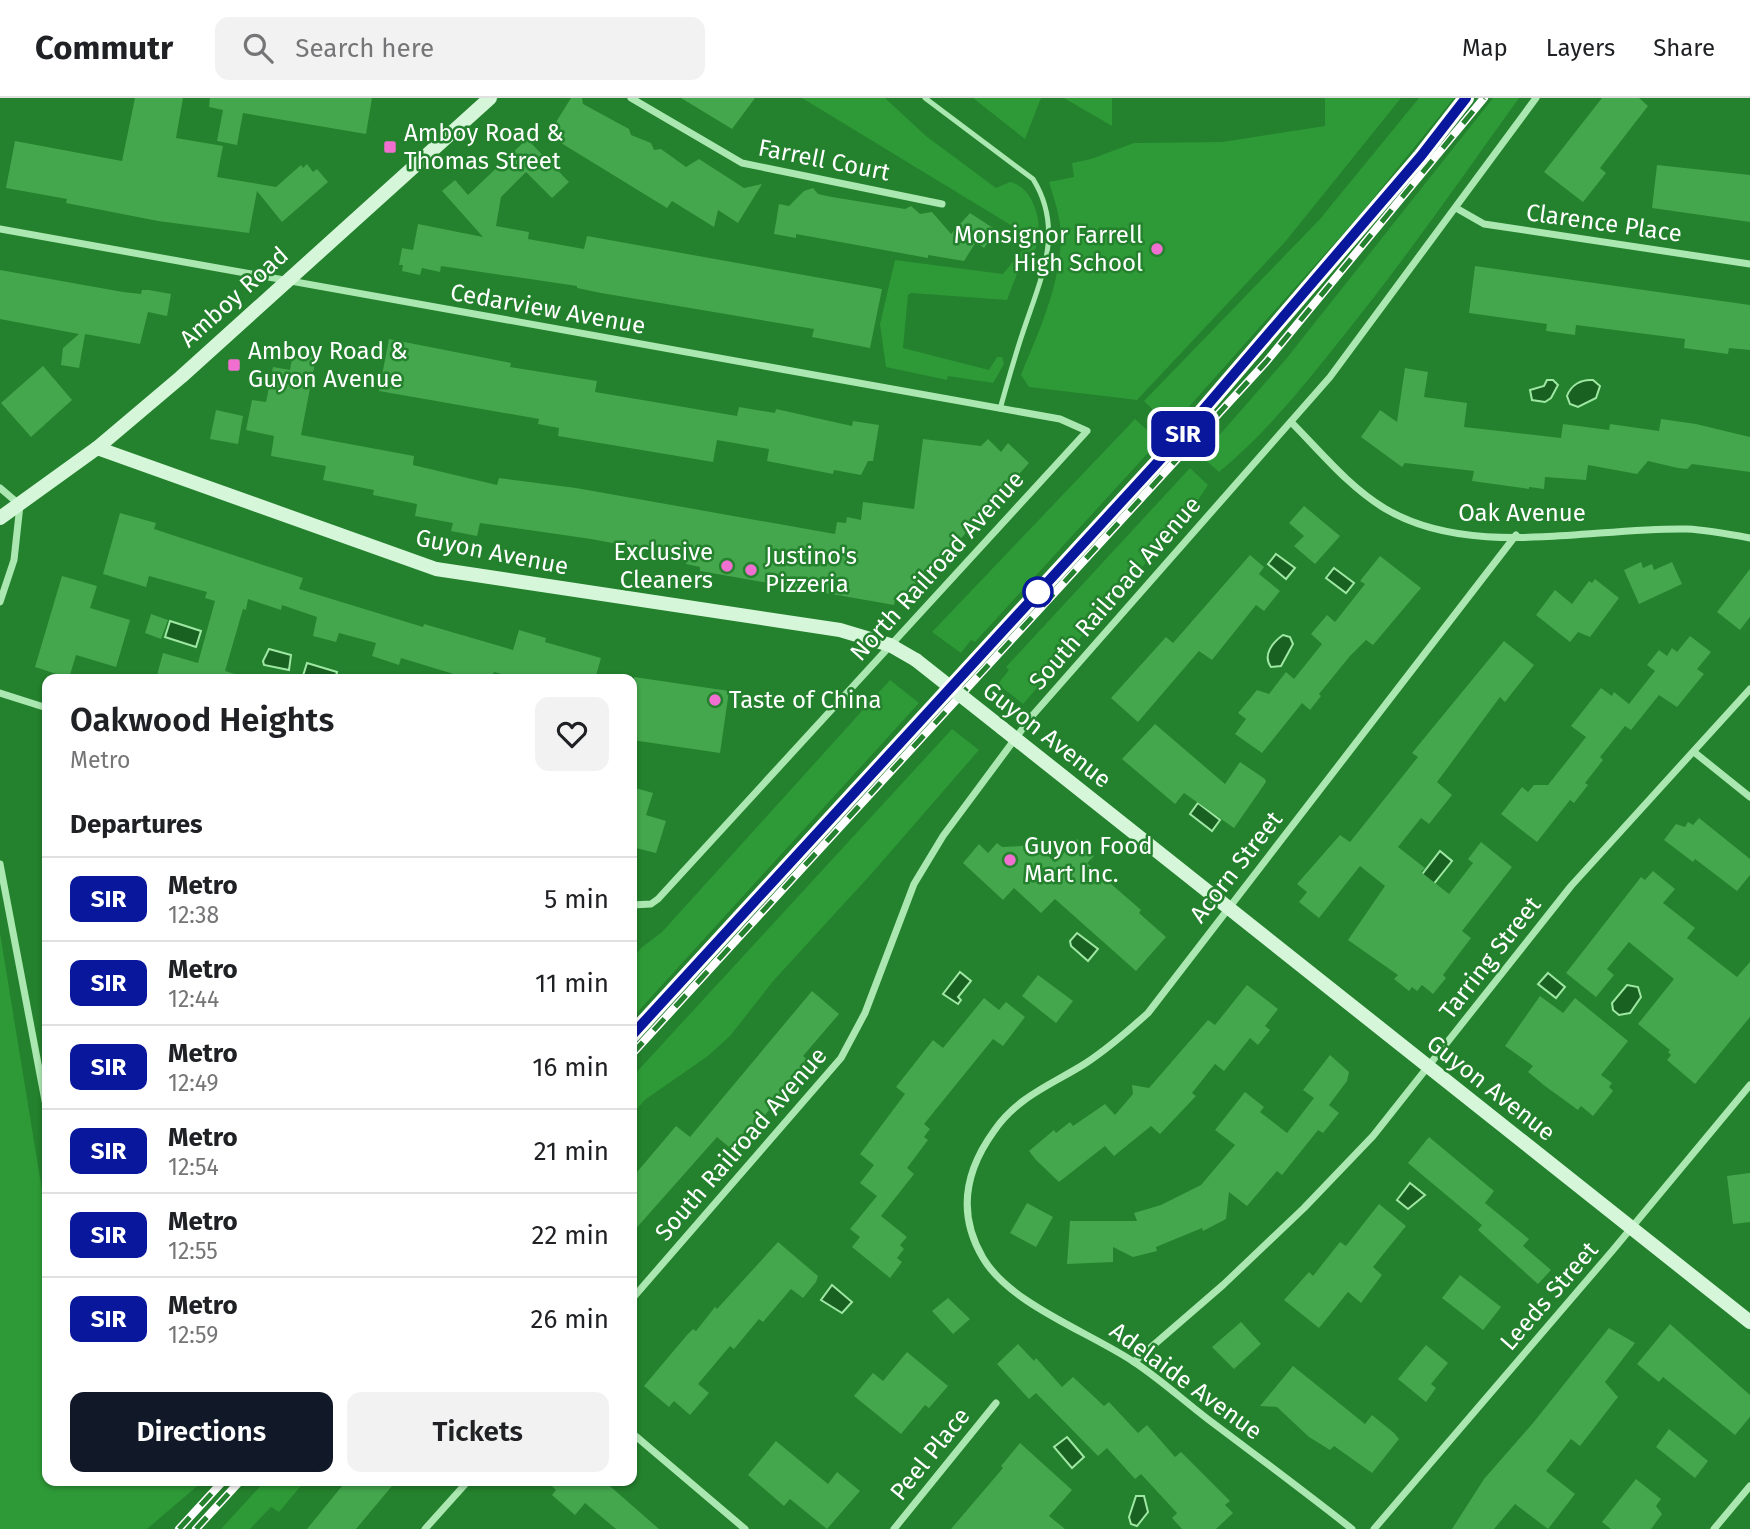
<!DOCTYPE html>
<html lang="en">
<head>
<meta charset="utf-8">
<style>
	body { margin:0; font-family:"Fira Sans",sans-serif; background:#f2f2f2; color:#202124; height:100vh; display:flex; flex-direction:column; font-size:26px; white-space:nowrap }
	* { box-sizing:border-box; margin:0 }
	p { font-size:23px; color:#757577 }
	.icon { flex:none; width:38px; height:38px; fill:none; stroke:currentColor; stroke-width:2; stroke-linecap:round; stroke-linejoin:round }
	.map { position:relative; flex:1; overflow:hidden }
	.panel { position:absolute; left:42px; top:576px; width:595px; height:812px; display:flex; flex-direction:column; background:#fff; border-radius:14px; box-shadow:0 2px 5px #0004 }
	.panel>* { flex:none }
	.badge { padding:0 14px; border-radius:10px; font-size:24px; line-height:46px }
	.map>.badge { position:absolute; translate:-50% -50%; box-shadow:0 0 0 4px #fff }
	h2 { padding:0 28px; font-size:26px; line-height:63px }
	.round { display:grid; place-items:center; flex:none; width:74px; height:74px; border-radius:14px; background:#f2f2f2 }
	.head { display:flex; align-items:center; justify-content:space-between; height:119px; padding:0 28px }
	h1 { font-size:33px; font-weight:600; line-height:52px }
	.action { display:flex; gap:14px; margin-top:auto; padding:14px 28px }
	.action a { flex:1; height:80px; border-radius:14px; background:#111827; color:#fff; font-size:28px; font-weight:600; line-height:80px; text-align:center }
	.action a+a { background:#f2f2f2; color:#202124 }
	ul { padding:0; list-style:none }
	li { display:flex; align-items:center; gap:21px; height:84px; padding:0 28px; border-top:2px solid #e0e0e0 }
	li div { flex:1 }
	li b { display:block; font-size:26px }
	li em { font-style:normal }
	li .badge { min-width:77px; font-weight:700; text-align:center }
	header { display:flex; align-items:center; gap:42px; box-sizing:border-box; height:98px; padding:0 35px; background:#fff; border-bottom:2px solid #e0e0e0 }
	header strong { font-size:33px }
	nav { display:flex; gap:38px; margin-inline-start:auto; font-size:24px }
	.search { width:490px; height:63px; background:#f2f2f2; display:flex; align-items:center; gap:18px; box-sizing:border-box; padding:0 24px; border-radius:14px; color:#757577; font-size:26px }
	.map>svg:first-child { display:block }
	.green { fill:#2e9937 }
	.water { fill:#196121; stroke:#9fe8a4; stroke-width:2 }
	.building { fill:#44a64d }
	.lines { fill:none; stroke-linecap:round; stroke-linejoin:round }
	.lane { stroke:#abe7b0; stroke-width:5 }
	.street { stroke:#abe7b0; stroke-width:7 }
	.secondary { stroke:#d5f6d8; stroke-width:14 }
	.rail-casing { stroke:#fff; stroke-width:8 }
	.rail { stroke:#24812d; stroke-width:5; stroke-dasharray:16; stroke-linecap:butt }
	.secondary-bridge { stroke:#d5f6d8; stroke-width:14 }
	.line-casing { stroke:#fff; stroke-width:16 }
	.line { stroke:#08179c; stroke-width:10 }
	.poi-dot { fill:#f16fd1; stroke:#24812d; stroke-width:2.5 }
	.stop-dot { fill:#fff; stroke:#08179c; stroke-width:3.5 }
	.labels { text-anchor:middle; stroke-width:5; stroke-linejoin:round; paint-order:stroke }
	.poi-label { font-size:24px; fill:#fff; stroke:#24812d; text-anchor:start }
	.street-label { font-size:24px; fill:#fff; stroke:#24812d }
</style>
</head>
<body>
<header>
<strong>Commutr</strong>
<div class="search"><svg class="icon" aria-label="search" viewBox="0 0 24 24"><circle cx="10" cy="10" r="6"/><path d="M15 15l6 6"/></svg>Search here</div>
<nav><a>Map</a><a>Layers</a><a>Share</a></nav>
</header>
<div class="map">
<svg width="1750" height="1431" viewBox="0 0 1750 1431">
	<rect width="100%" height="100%" fill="#24812d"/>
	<g class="green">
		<path d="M802 0H885L926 38 996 90 1010 84C1035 89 1045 130 1035 152L1024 157 1007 202 911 195 908 197 903 250 989 272 997 259H1002L1004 266 993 285 948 278 947 282 886 269 880 226 895 162 1003 176 1032 140Z"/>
		<path d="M973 0H1041L1025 41Z"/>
		<path d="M1064 0H1112V28Z"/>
		<path d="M1325 0H1401L1285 144 1137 302 1029 289 1021 277C1040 230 1065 178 1060 126 1058 111 1053 98 1049 84L1074 79 1072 65 1091 61 1134 45 1222 44 1325 28Z"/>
		<path d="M1419 0H1454L1363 113 1171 329 1144 303 1320 121Z"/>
		<path d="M1493 0H1519C1461 81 1404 163 1341 241 1303 289 1266 335 1219 374L1201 358 1286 261Z"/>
		<path d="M1135 321 1159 343 975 544 971 542 961 555 932 534Z"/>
		<path d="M1190 370 1208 387 1190 414 1023 606 998 586 1009 572 1006 569Z"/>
		<path d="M890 582 919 605 632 920V862L641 850 662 834Z"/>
		<path d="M952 631 979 652 873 774 774 882 730 938 708 958 646 1001 632 1016V979Z"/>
		<path d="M0 835 47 1123V1382H173L179 1388 184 1383H203L147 1431H0Z"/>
		<path d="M265 1383H305L279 1414 271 1409 250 1431H221Z"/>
	</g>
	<g class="water">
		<path d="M1547 282H1553L1558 287 1551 300 1545 304 1532 302 1530 292 1544 288Z"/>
		<path d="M1593 282 1600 288 1596 300 1578 309 1570 306 1567 298C1571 287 1581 281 1593 282Z"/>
		<path d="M1276 456 1295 470 1286 481 1268 466Z"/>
		<path d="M1334 470 1354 485 1346 495 1326 480Z"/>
		<path d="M170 523 201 533 196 549 165 539Z"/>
		<path d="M1283 537 1290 539 1293 546 1281 568 1271 569C1262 557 1273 544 1283 537Z"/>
		<path d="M269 551 291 557 289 572 264 567 263 563Z"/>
		<path d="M307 565 337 574 336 578 340 581H302Z"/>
		<path d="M1198 705 1220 722 1212 733 1190 716Z"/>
		<path d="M1440 753 1452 763 1432 788 1420 779Z"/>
		<path d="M1077 835 1098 851 1088 863 1071 848 1070 843Z"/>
		<path d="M960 874 971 883 958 899 961 902 958 906 943 896Z"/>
		<path d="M1548 875 1565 889 1556 900 1538 886Z"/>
		<path d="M1627 887 1638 889 1641 899 1630 915 1619 917 1613 912 1612 905Z"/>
		<path d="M1410 1085 1425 1097 1408 1111 1397 1102Z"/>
		<path d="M832 1187 852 1204 842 1215 821 1202Z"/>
		<path d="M1067 1339 1084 1359 1072 1370 1054 1349Z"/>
		<path d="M1136 1398H1144L1148 1414 1137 1428 1131 1426 1129 1419Z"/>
	</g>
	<g class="building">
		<path d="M135 0H183L176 40 223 48 217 79 276 89 301 67 303 70 307 66 313 74 317 71 328 84 282 124 257 93 249 135 158 123 66 105 67 101 6 90 15 43 122 63Z"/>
		<path d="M210 0H372L366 36 243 15 237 47 217 43 223 12 209 9Z"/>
		<path d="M571 0H582L583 6 629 31 631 37 651 45 654 52 661 51 686 69 699 61 744 90 762 86 738 125 718 112 714 129 672 103 667 110 548 37Z"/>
		<path d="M681 0H755L732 31Z"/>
		<path d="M1602 0H1639L1648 8 1600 70 1606 75 1583 104 1544 74Z"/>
		<path d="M527 41 569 84 552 100 526 74 501 99 496 128 529 134 528 141 584 151 587 138 882 191 870 250 812 239 814 231 601 195 577 190V188L441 168 440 174 422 170 420 177 402 173 403 167H399L402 150 413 152 418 126 483 139 442 93 455 82 468 97Z"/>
		<path d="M1657 67 1750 77V124L1652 110Z"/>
		<path d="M813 90 818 96 832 99 905 111 911 108 920 116 932 114 951 136 970 115 996 132 984 150 976 144 964 163 928 157V160L796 136V140L774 136 779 106 789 108 804 93Z"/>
		<path d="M1475 168 1750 207V252L1729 250 1728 256 1684 250 1685 241 1576 227 1575 237 1546 233 1547 226 1469 215Z"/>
		<path d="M0 172 123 194 141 196 142 192H149L171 196 167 218 148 214 140 246 85 236 79 270 61 267 63 250 79 236 0 221Z"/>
		<path d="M389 241 511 265 510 269 597 283 595 294 737 318 739 309 775 315 776 311 852 328 853 323 879 327 873 363H868L861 377 834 372 833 376 767 363 769 351 717 342 713 364 558 338 559 330 538 326 539 321 379 293Z"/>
		<path d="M293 255 316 259 301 337 414 358 413 367 497 387 499 380 576 390 835 436 837 424 846 425 847 419 861 422 863 404 914 411 923 341 981 348 988 341 1001 354 1008 345 1029 365 908 499 896 497 894 507 700 473V469L686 466 687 459 591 441 480 425 477 438 451 433 453 425 415 418 417 406 373 397 374 392 323 382 326 368 271 358 274 338 246 332 252 302 266 304 273 269 290 272Z"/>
		<path d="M43 268 72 302 31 339 1 305Z"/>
		<path d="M1405 270 1428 274 1424 299 1467 305 1464 329 1561 340 1563 326 1609 332 1610 326 1659 333 1661 321 1696 326 1750 339V374L1692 366 1687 371 1678 370 1648 363 1637 376 1588 367 1586 382 1545 379 1544 391 1529 389V391L1472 383 1474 373 1405 365 1402 369 1361 339 1380 312 1397 324Z"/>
		<path d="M216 312 243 318 238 346 210 341Z"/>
		<path d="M1304 408 1340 438 1315 466 1294 448 1304 438 1289 425Z"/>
		<path d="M120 415 156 425 154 431 303 480 299 491 423 529 424 526 513 552 519 532 546 540 545 544 601 560 595 581H520L494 574 492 581H470L401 560 399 567 372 558 376 545 339 535 336 544 313 538 317 519 282 507 281 512 248 501 246 512 243 511 225 573 235 576V581H156L163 555 198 565 215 503 205 500 207 494 149 478 146 489 103 476Z"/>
		<path d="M1250 457 1264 469 1259 476 1280 493 1264 513 1256 507 1212 562 1199 553 1138 624 1111 600 1166 539 1173 545Z"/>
		<path d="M1380 458 1421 490 1373 547 1366 542 1350 558 1319 596 1321 598 1310 612 1302 605 1262 655 1235 636 1246 621 1238 615 1257 592 1269 596 1286 574 1294 581 1322 546 1311 536 1327 517 1335 524 1365 486 1360 483Z"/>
		<path d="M1641 464 1643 470 1652 466 1654 472 1672 464 1682 486 1639 506 1624 472Z"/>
		<path d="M1750 471V519L1740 532 1717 514Z"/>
		<path d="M62 478 97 488 90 510 130 522 116 569 76 557 69 580 35 569Z"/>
		<path d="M1595 481 1619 500 1590 539 1578 534 1570 544 1536 517 1555 492 1572 506 1589 483 1592 485Z"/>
		<path d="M151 516 168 522 161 541 145 535Z"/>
		<path d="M1690 538 1711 554 1697 571 1704 576 1677 609 1659 597 1631 632 1625 628 1600 659 1603 662 1585 685 1588 687 1574 705 1570 702 1537 744 1501 716 1522 689 1528 694 1534 687H1548L1586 639 1571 628 1601 590 1612 598 1614 594 1629 606 1655 573 1647 567 1659 552 1667 558 1672 550 1677 554Z"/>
		<path d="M1504 543 1534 567 1505 604 1500 599 1437 684 1452 697 1429 726 1421 720 1398 749 1425 770 1421 774 1449 796 1473 765 1468 761 1481 744 1512 769 1462 833 1471 840 1443 877 1446 880 1433 896 1422 887 1417 893 1412 889 1409 893 1394 881 1398 877 1348 842 1385 788 1360 768 1319 820 1299 804 1307 794 1297 786 1340 737 1350 744 1418 659 1412 655Z"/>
		<path d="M634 579 729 593 720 655 632 642Z"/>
		<path d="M1155 626 1225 686 1240 664 1265 681 1266 684 1234 730 1184 695 1175 706 1122 661Z"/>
		<path d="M632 689 653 695 646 717 666 723 656 755 632 749Z"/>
		<path d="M1699 720 1750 761V777L1737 793 1695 761 1693 764 1664 742 1676 726 1685 729 1688 724 1693 727Z"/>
		<path d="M1029 741 1055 764 1077 741 1094 758 1087 765 1141 812 1139 815 1166 839 1136 873 1055 801 1041 815 1014 790 1003 802 963 765 979 746 988 755 997 745 1002 749 1022 748Z"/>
		<path d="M1653 773 1675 791 1663 805 1695 830 1687 840 1737 879 1750 864V919L1695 986 1667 962 1671 957 1668 954 1670 952 1638 926 1674 881 1629 844 1607 871 1614 877 1596 899 1566 875 1641 779 1645 782Z"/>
		<path d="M1038 877 1073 903 1056 925 1022 898Z"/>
		<path d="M1247 887 1278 911 1265 928 1270 932 1258 947 1250 940 1224 973 1215 966 1192 995 1196 998 1160 1036 1151 1028 1114 1058 1105 1048 1059 1084 1036 1062 1029 1053 1054 1032 1056 1035 1070 1024 1073 1028 1105 1006 1115 1017 1133 996 1132 987 1149 990 1208 922 1215 927Z"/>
		<path d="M812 893 839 916 803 958 809 963 735 1054 717 1039 632 1135V1080L676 1028 690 1039Z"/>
		<path d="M1540 898 1563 915 1575 900 1628 943 1601 977 1612 985 1609 989 1613 993 1593 1018 1581 1008 1578 1012 1545 988 1528 974 1533 968 1505 948Z"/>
		<path d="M984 900 999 912 1006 904 1025 919 1003 948 993 941 924 1026 930 1031 924 1039 928 1042 907 1070 914 1076 881 1118 907 1139 900 1147 904 1151 897 1160 902 1164 890 1180 852 1149 860 1139 850 1131 877 1098 860 1085 874 1067 860 1056 905 996 896 989 933 942 943 950Z"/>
		<path d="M1330 957 1349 974 1347 983 1329 1007 1339 1015 1323 1035 1318 1032 1282 1077 1277 1073 1247 1108 1229 1094 1226 1121 1203 1133 1202 1130 1156 1149 1157 1153 1133 1159 1113 1149V1164L1067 1166 1070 1123H1137L1134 1115 1161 1107 1201 1087 1235 1047 1215 1032 1245 994 1264 1009 1260 1014 1287 1035 1314 1000 1303 992Z"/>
		<path d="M1429 1039 1494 1093 1485 1105 1529 1141 1523 1148 1551 1172 1538 1186 1478 1132 1482 1127 1408 1065Z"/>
		<path d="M1750 1075V1124L1733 1126 1727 1078Z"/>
		<path d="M1027 1105 1053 1119 1036 1149 1010 1135Z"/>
		<path d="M1379 1106 1406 1128 1373 1169 1382 1177 1361 1205 1348 1194 1319 1230 1284 1202 1309 1174 1313 1178 1340 1144 1346 1148Z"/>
		<path d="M778 1144 818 1178 816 1184 803 1200 791 1191 763 1224 759 1221 734 1251 730 1248 698 1286 709 1295 690 1317 674 1303 669 1309 644 1288 687 1237 693 1231 696 1233 715 1209 717 1211Z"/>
		<path d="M1460 1177 1501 1209 1483 1232 1442 1200Z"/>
		<path d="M948 1200 970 1221 953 1236 932 1213Z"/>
		<path d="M1241 1224 1261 1246 1234 1271 1212 1249Z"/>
		<path d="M1670 1226 1750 1297V1319L1735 1337 1663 1279 1659 1284 1637 1266Z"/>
		<path d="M1609 1230 1635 1245 1605 1284 1618 1299 1580 1348 1571 1341 1546 1373 1575 1396 1548 1431 1515 1406 1494 1431H1452L1484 1381 1533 1325Z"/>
		<path d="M1018 1246 1034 1263 1036 1260 1062 1289 1073 1279 1104 1308 1109 1304 1138 1335 1147 1327 1175 1359 1181 1354 1230 1403 1225 1407 1233 1415 1216 1431H1182L1172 1420 1177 1415 1141 1376 1135 1381 1107 1350 1098 1358 1036 1295 1029 1301 997 1266Z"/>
		<path d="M1426 1247 1448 1265 1431 1286 1436 1290 1426 1304 1398 1281Z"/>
		<path d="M907 1254 948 1288 929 1310 925 1307 901 1336 854 1298 873 1275 883 1283Z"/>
		<path d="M1293 1268 1365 1326 1372 1317 1394 1335 1399 1341 1372 1375 1334 1348 1330 1352 1309 1339 1277 1309 1260 1308Z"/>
		<path d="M1669 1331 1708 1363 1695 1380 1656 1349Z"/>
		<path d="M776 1343 828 1386 837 1374 860 1393 827 1431 790 1401 784 1408 748 1377Z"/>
		<path d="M1020 1345 1072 1392 1049 1418 1065 1431H951L1003 1370 1001 1368Z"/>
		<path d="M1636 1381 1661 1401 1656 1408 1662 1416 1651 1431H1611L1602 1424Z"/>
		<path d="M347 1382H397L356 1431H307Z"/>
		<path d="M545 1382H603L659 1431H616L585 1405 575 1417 552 1397 556 1392Z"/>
	</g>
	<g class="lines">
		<path class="lane" d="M925 0 1033 81C1066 134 1039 184 1022 237 1014 261 1007 286 1000 311"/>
		<g class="street">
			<path d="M631 0 742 65 942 106"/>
			<path d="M1456 110 1484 126 1750 166"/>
			<path d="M0 131 1060 321 1087 333 658 801 651 806 632 807"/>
			<path d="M1291 324C1321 354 1348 388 1384 410 1470 462 1591 429 1687 431 1708 432 1729 436 1750 440"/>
			<path d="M0 390 20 407 14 462 0 504"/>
			<path d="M0 595 47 610"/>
			<path d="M1694 654 1750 699"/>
			<path d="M0 766 47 1013"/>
			<path d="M632 1201 841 960 865 915 914 786 943 738 1032 618 1330 279 1536 0"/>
			<path d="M1134 1264 1223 1187 1304 1110 1373 1038 1571 788 1750 591"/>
			<path d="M632 1335 745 1431"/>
			<path d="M425 1431 469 1382"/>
			<path d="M894 1431 996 1305"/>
			<path d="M1352 1431C1305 1394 1257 1358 1209 1322 1184 1303 1160 1281 1134 1264 1089 1234 1010 1206 983 1160 957 1116 965 1073 994 1033 1018 998 1053 986 1086 965 1109 950 1128 933 1148 915L1516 437"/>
			<path d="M1374 1431 1613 1152 1750 987"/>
			<path d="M1714 1431 1750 1388"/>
		</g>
		<g class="secondary">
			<path d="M97 350 436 471 840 532 890 547 916 562"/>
			<path d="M0 420 97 350 181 279 490 0"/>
			<path d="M1002 630 1750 1224"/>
		</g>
		<defs>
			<g id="rail">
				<path d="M632 937 1168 353 1421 58 1466 0"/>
				<path d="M632 956 1266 264 1484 0"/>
				<path d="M179 1431 224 1382"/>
				<path d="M196 1431 241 1382"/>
			</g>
		</defs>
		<use href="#rail" class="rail-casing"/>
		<use href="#rail" class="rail"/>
		<path class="secondary-bridge" d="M916 562 1002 630"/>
	</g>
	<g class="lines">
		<defs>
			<path id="line" d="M632 937 1168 353 1421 58 1466 0"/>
		</defs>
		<use href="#line" class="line-casing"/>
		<use href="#line" class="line"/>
	</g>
	<g class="poi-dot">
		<rect x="383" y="42" width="14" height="14" rx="3.5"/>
		<circle cx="1157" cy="151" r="7"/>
		<rect x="227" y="260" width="14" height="14" rx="3.5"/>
		<circle cx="727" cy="468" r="7"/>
		<circle cx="751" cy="472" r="7"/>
		<circle cx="715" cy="602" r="7"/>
		<circle cx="1010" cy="762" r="7"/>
	</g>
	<circle class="stop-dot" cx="1038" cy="494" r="14"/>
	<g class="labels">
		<g class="poi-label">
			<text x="404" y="43">Amboy Road &amp;<tspan x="404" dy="28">Thomas Street</tspan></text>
			<text x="1143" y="145" text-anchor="end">Monsignor Farrell<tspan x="1143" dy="28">High School</tspan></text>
			<text x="248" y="261">Amboy Road &amp;<tspan x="248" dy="28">Guyon Avenue</tspan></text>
			<text x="713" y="462" text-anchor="end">Exclusive<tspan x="713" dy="28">Cleaners</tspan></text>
			<text x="765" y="466">Justino's<tspan x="765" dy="28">Pizzeria</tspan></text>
			<text x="729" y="610">Taste of China</text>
			<text x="1024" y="756">Guyon Food<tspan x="1024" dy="28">Mart Inc.</tspan></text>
		</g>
		<g class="street-label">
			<text transform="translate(824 62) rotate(11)" y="8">Farrell Court</text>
			<text transform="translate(1604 125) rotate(8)" y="8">Clarence Place</text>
			<text transform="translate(234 199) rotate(-42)" y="8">Amboy Road</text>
			<text transform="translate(548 211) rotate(10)" y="8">Cedarview Avenue</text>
			<text x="1522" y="423">Oak Avenue</text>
			<text transform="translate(492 454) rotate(11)" y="8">Guyon Avenue</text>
			<text transform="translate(937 468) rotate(-48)" y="8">North Railroad Avenue</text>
			<text transform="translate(1115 495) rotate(-49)" y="8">South Railroad Avenue</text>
			<text transform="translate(1047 637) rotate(38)" y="8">Guyon Avenue</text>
			<text transform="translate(1236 769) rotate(-52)" y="8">Acorn Street</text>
			<text transform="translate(1490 860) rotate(-52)" y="8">Tarring Street</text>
			<text transform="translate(1491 990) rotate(38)" y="8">Guyon Avenue</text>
			<text transform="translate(741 1046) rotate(-49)" y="8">South Railroad Avenue</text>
			<text transform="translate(1549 1198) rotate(-49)" y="8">Leeds Street</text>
			<text transform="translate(1186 1283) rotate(36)" y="8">Adelaide Avenue</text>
			<text transform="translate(930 1356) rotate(-51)" y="8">Peel Place</text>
		</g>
	</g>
</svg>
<b class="badge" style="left:1183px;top:336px;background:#08179c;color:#fff">SIR</b>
<section class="panel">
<div class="head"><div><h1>Oakwood Heights</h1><p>Metro</p></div><a class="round"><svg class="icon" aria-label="heart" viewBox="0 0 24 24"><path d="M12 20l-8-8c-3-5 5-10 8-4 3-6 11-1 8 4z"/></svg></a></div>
<h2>Departures</h2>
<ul>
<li><span class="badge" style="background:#08179c;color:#fff">SIR</span><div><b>Metro</b><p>12:38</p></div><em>5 min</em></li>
<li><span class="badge" style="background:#08179c;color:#fff">SIR</span><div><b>Metro</b><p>12:44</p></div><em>11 min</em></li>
<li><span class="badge" style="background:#08179c;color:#fff">SIR</span><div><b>Metro</b><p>12:49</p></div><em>16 min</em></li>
<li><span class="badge" style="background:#08179c;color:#fff">SIR</span><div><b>Metro</b><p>12:54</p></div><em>21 min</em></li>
<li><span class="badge" style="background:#08179c;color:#fff">SIR</span><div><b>Metro</b><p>12:55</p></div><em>22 min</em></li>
<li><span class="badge" style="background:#08179c;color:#fff">SIR</span><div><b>Metro</b><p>12:59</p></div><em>26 min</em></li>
</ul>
<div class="action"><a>Directions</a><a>Tickets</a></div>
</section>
</div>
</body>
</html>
